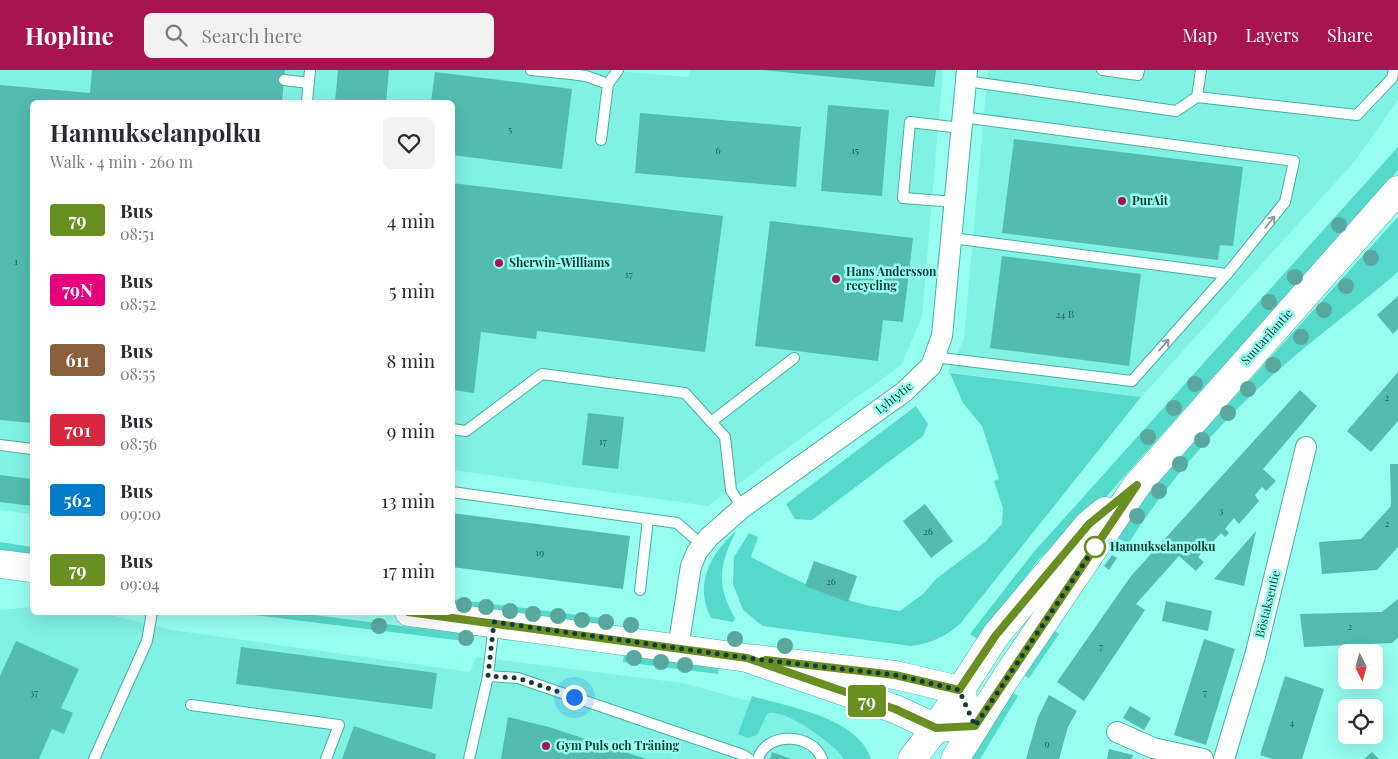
<!DOCTYPE html>
<html lang="en">
<head>
<meta charset="utf-8">
<style>
	body { margin:0; font-family:"Playfair Display",serif; background:#f2f2f3; color:#2b2b33; height:100vh; display:flex; flex-direction:column; font-size:19px; white-space:nowrap }
	* { box-sizing:border-box; margin:0 }
	p { font-size:16px; color:#7c7c81 }
	.icon { flex:none; width:28px; height:28px; fill:none; stroke:currentColor; stroke-width:2; stroke-linecap:round; stroke-linejoin:round }
	.map { position:relative; flex:1; overflow:hidden }
	.side { position:absolute; left:30px; top:30px; width:425px; height:515px; display:flex; flex-direction:column; background:#fff; border-radius:8px; box-shadow:0 5px 20px #0002 }
	.side>* { flex:none }
	.badge { padding:0 10px; border-radius:4px; font-size:18px; line-height:32px }
	.needle { width:32px; rotate:174deg }
	.controls { position:absolute; left:1338px; top:574px; display:grid; gap:10px }
	.controls a { display:grid; place-items:center; width:45px; height:45px; border-radius:8px; background:#fff; box-shadow:0 5px 20px #0002; font-size:25px }
	.you { position:absolute; width:25px; height:25px; margin:-12px; border:4px solid #fff; border-radius:50%; background:#1a73e8; box-shadow:0 0 0 8px #1a73e833 }
	.map>.badge { position:absolute; translate:-50% -50%; box-shadow:0 0 0 2px #fff }
	.round { display:grid; place-items:center; flex:none; width:52px; height:52px; border-radius:8px; background:#f2f2f3 }
	.head { display:flex; align-items:center; justify-content:space-between; height:85px; padding:0 20px }
	h1 { font-size:24px; font-weight:700; line-height:38px }
	ul { padding:0; list-style:none }
	li { display:flex; align-items:center; gap:15px; height:70px; padding:0 20px }
	li div { flex:1 }
	li b { display:block; font-size:19px }
	li em { font-style:normal }
	li .badge { min-width:55px; font-weight:700; text-align:center }
	header { display:flex; align-items:center; gap:30px; box-sizing:border-box; height:70px; padding:0 25px; background:#a71450; color:#fff }
	header strong { font-size:24px }
	nav { display:flex; gap:28px; margin-inline-start:auto; font-size:18px }
	.search { width:350px; height:45px; background:#f2f2f3; display:flex; align-items:center; gap:12px; box-sizing:border-box; padding:0 18px; border-radius:8px; color:#7c7c81; font-size:19px }
	.map>svg:first-child { display:block }
	.built { fill:#80f1e3 }
	.green { fill:#55d9ca }
	.building { fill:#54bcaf }
	.lines { fill:none; stroke-linecap:round; stroke-linejoin:round }
	.lane-casing { stroke:#47b0a4; stroke-width:12 }
	.street-casing { stroke:#47b0a4; stroke-width:22 }
	.secondary-casing { stroke:#47b0a4; stroke-width:29 }
	.primary-casing { stroke:#47b0a4; stroke-width:29 }
	.lane { stroke:#fff; stroke-width:10 }
	.street { stroke:#fff; stroke-width:20 }
	.secondary { stroke:#fff; stroke-width:28 }
	.primary { stroke:#fff; stroke-width:28 }
	.tree { fill:#59a89e }
	.oneway { stroke:#889e9c }
	.line-casing { stroke:#fff; stroke-width:11 }
	.line { stroke:#6b8e23; stroke-width:8 }
	.walk { stroke:#113d38; stroke-width:5; stroke-dasharray:0 9 }
	.poi-dot { fill:#a71450; stroke:#97fdef; stroke-width:2 }
	.stop-dot { fill:#fff; stroke:#6b8e23; stroke-width:2.5 }
	.labels { text-anchor:middle; stroke-width:5; stroke-linejoin:round; paint-order:stroke }
	.number-label { font-size:10px; fill:#225d56 }
	.poi-label { font-size:12px; font-weight:bold; fill:#113d38; stroke:#97fdef; text-anchor:start }
	.street-label { font-size:12px; fill:#113d38; stroke:#97fdef }
	.stop-label { font-size:12px; font-weight:bold; fill:#113d38; stroke:#97fdef; text-anchor:start }
</style>
</head>
<body>
<header>
<strong>Hopline</strong>
<div class="search"><svg class="icon" aria-label="search" viewBox="0 0 24 24"><circle cx="10" cy="10" r="6"/><path d="M15 15l6 6"/></svg>Search here</div>
<nav><a>Map</a><a>Layers</a><a>Share</a></nav>
</header>
<div class="map">
<svg width="1398" height="689" viewBox="0 0 1398 689">
	<rect width="100%" height="100%" fill="#97fdef"/>
	<g class="built">
		<path d="M0 0H603L689 7 690 0H943L922 247 901 295 708 436 453 400 452 32H32V444L0 440Z"/>
		<path d="M988 0H1398V29L1355 91 1141 327 948 302 964 269Z"/>
		<path d="M32 537V542L102 543 172 560 470 602 476 587 682 613 773 637 828 659 854 689H0V540Z"/>
	</g>
	<g class="green">
		<path d="M1398 77V100L1394 105 1104 429 1039 489 979 570 970 564 1032 484Z"/>
		<path d="M1398 147V202C1357 237 1314 268 1274 304 1218 355 1168 411 1128 474L1118 468 1122 458 1149 421Z"/>
		<path d="M950 303 1141 327 960 554C945 567 931 573 911 576L763 556 743 540 733 514 734 487 749 463 758 467 751 487C803 514 841 533 900 541L923 524 936 509 985 472 1002 454 1003 438 994 411 999 409 982 356 963 333Z"/>
		<path d="M916 336 928 354 923 366 812 450 795 449 786 434Z"/>
		<path d="M736 461C719 495 716 515 735 548L733 552 711 548C694 514 710 484 736 461Z"/>
		<path d="M0 472 32 477V485L0 481Z"/>
		<path d="M453 529 609 549 608 557 453 537Z"/>
		<path d="M238 543H298L473 565 472 572Z"/>
		<path d="M1052 559 1059 564 1029 608 1021 603Z"/>
		<path d="M624 584 719 596 718 604 623 592Z"/>
		<path d="M1011 621 1018 626 980 689H970Z"/>
		<path d="M752 626C789 637 859 648 871 689H844C836 675 781 635 767 644L757 665 748 668 738 664Z"/>
	</g>
	<g class="building">
		<path d="M92 0H285L282 32H32V353L0 350V15L90 23Z"/>
		<path d="M338 0H389L386 32H335Z"/>
		<path d="M762 0H936L934 17Z"/>
		<path d="M435 2 572 19 562 99 452 85V32H431Z"/>
		<path d="M828 35 889 40 882 126 821 121Z"/>
		<path d="M640 43 801 57 796 117 635 103Z"/>
		<path d="M1014 69 1243 97 1233 176 1220 175 1218 190 1002 163Z"/>
		<path d="M452 113 723 146 705 282 537 261 536 269 481 262 474 323 452 320Z"/>
		<path d="M770 151 913 168 903 252 883 250 878 291 755 276Z"/>
		<path d="M1002 186 1141 204 1129 296 990 278Z"/>
		<path d="M1398 226V259L1393 264 1377 245Z"/>
		<path d="M1398 302V351L1371 382 1347 361Z"/>
		<path d="M1300 320 1317 336 1263 399 1276 411 1266 421 1262 417 1255 425 1259 431 1239 454 1234 448 1225 459 1229 463 1225 467 1221 463 1212 473 1217 477 1213 482 1207 477 1198 487 1204 492 1196 501 1179 486 1136 534 1145 540 1084 631 1057 612 1131 506Z"/>
		<path d="M588 343 624 347 618 399 582 395Z"/>
		<path d="M1390 394H1398V477L1377 500 1322 504 1319 472 1361 469 1391 436Z"/>
		<path d="M0 405 32 409V436L0 432Z"/>
		<path d="M925 434 953 471 931 488 903 451Z"/>
		<path d="M452 443 630 466 623 519 452 497Z"/>
		<path d="M1256 461 1244 516 1214 509Z"/>
		<path d="M1112 485 1117 488 1109 500 1104 496Z"/>
		<path d="M814 491 857 506 848 532 805 516Z"/>
		<path d="M1398 529V568L1392 573 1304 577 1300 544 1382 542Z"/>
		<path d="M1166 531 1212 541 1208 561 1162 551Z"/>
		<path d="M1204 569 1235 579 1206 675 1174 665Z"/>
		<path d="M16 571 79 599 61 638 73 643 64 664 52 659 39 689H0V606Z"/>
		<path d="M241 577 437 603 432 639 236 614Z"/>
		<path d="M1285 606 1324 619 1302 689H1272L1260 685Z"/>
		<path d="M1049 625 1077 641 1068 657 1059 689H1026L1038 647Z"/>
		<path d="M1130 636 1151 648 1144 660 1123 648Z"/>
		<path d="M508 647 549 657 646 689H501Z"/>
		<path d="M354 656 436 684 435 689H342Z"/>
		<path d="M1109 679 1133 685 1132 689H1107Z"/>
		<path d="M772 682 791 689H770Z"/>
		<path d="M1372 682 1379 689H1364Z"/>
	</g>
	<g class="lines">
		<defs>
			<g id="lane">
				<path d="M531 0 571 4"/>
				<path d="M572 0 571 4 586 6 608 14"/>
				<path d="M1102 0 1138 5 1139 0"/>
				<path d="M284 10 309 13"/>
				<path d="M966 11 1176 41 1197 27 1357 45 1392 8 1394 0"/>
				<path d="M1197 27 1201 0"/>
				<path d="M307 32 310 0"/>
				<path d="M601 70 608 14 618 0"/>
				<path d="M955 132 903 128 910 52 961 58"/>
				<path d="M952 168 1227 204"/>
				<path d="M934 287 1132 311 1227 204 1285 132 1294 91 962 47"/>
				<path d="M711 352 794 288"/>
				<path d="M452 359 466 361 542 304 685 323 725 367 731 420 742 438"/>
				<path d="M0 375 32 379"/>
				<path d="M452 422 677 453 702 475"/>
				<path d="M640 520 648 449"/>
				<path d="M488 606 518 608 743 685 749 689"/>
				<path d="M191 635 339 655 326 689"/>
				<path d="M94 689 147 571 152 542"/>
				<path d="M469 689 488 606 494 553"/>
				<path d="M758 689C766 661 813 663 822 689"/>
			</g>
			<g id="street">
				<path d="M678 578 691 496 697 482 709 467 742 438 904 322 931 296 942 266 967 0"/>
				<path d="M1117 662 1153 678 1203 689"/>
				<path d="M1224 689 1255 586 1306 377"/>
			</g>
			<g id="secondary">
				<path d="M0 494 32 498"/>
				<path d="M409 542 747 588 895 605 959 620 975 656 936 658 895 639 747 588"/>
			</g>
			<g id="primary">
				<path d="M912 689 936 658 996 565 1089 454 1105 441"/>
				<path d="M955 689 1007 606 1137 415 1398 120"/>
			</g>
		</defs>
		<use href="#lane" class="lane-casing"/>
		<use href="#street" class="street-casing"/>
		<use href="#secondary" class="secondary-casing"/>
		<use href="#primary" class="primary-casing"/>
		<use href="#lane" class="lane"/>
		<use href="#street" class="street"/>
		<use href="#secondary" class="secondary"/>
		<use href="#primary" class="primary"/>
	</g>
	<g class="tree">
		<circle cx="1339" cy="155" r="8"/>
		<circle cx="1371" cy="188" r="8"/>
		<circle cx="1295" cy="207" r="8"/>
		<circle cx="1346" cy="216" r="8"/>
		<circle cx="1269" cy="232" r="8"/>
		<circle cx="1324" cy="240" r="8"/>
		<circle cx="1301" cy="267" r="8"/>
		<circle cx="1273" cy="295" r="8"/>
		<circle cx="1195" cy="314" r="8"/>
		<circle cx="1248" cy="319" r="8"/>
		<circle cx="1174" cy="338" r="8"/>
		<circle cx="1228" cy="343" r="8"/>
		<circle cx="1148" cy="367" r="8"/>
		<circle cx="1202" cy="370" r="8"/>
		<circle cx="1180" cy="394" r="8"/>
		<circle cx="1159" cy="421" r="8"/>
		<circle cx="1137" cy="446" r="8"/>
		<circle cx="464" cy="535" r="8"/>
		<circle cx="486" cy="537" r="8"/>
		<circle cx="510" cy="541" r="8"/>
		<circle cx="533" cy="544" r="8"/>
		<circle cx="558" cy="546" r="8"/>
		<circle cx="582" cy="550" r="8"/>
		<circle cx="606" cy="552" r="8"/>
		<circle cx="631" cy="555" r="8"/>
		<circle cx="379" cy="556" r="8"/>
		<circle cx="466" cy="568" r="8"/>
		<circle cx="735" cy="569" r="8"/>
		<circle cx="785" cy="576" r="8"/>
		<circle cx="634" cy="588" r="8"/>
		<circle cx="661" cy="592" r="8"/>
		<circle cx="685" cy="595" r="8"/>
	</g>
	<defs><path id="oneway-shaft" d="M-6 0H5M1.5-3L5.5 0L1.5 3" fill="none" stroke-width="1.6" stroke-linecap="round" stroke-linejoin="round" transform="scale(1.25)"/></defs>
	<g class="oneway">
		<use href="#oneway-shaft" transform="translate(1270 152) rotate(-51)"/>
		<use href="#oneway-shaft" transform="translate(1164 275) rotate(-48)"/>
	</g>
	<g class="lines">
		<defs>
			<path id="line" d="M408 542 747 588 895 639 936 658 975 656 1137 415 1089 454 996 565 959 620 895 605 766 590"/>
		</defs>
		<use href="#line" class="line-casing"/>
		<use href="#line" class="line"/>
		<path class="walk" d="M574 627 518 608 488 606 494 552 747 588 895 605 959 620 975 656 1095 477"/>
	</g>
	<g class="poi-dot">
		<circle cx="1122" cy="131" r="5"/>
		<circle cx="499" cy="193" r="5"/>
		<circle cx="836" cy="209" r="5"/>
		<circle cx="546" cy="676" r="5"/>
	</g>
	<circle class="stop-dot" cx="1095" cy="477" r="10"/>
	<g class="labels">
		<g class="number-label">
			<text x="510" y="63">5</text>
			<text x="718" y="84">6</text>
			<text x="855" y="84">15</text>
			<text x="16" y="195">1</text>
			<text x="629" y="208">17</text>
			<text x="1065" y="248">24 B</text>
			<text x="1387" y="331">2</text>
			<text x="603" y="375">17</text>
			<text x="1221" y="444">3</text>
			<text x="1387" y="457">2</text>
			<text x="928" y="465">26</text>
			<text x="540" y="486">19</text>
			<text x="831" y="515">26</text>
			<text x="1350" y="560">2</text>
			<text x="1101" y="580">7</text>
			<text x="34" y="626">37</text>
			<text x="1205" y="626">7</text>
			<text x="1292" y="656">4</text>
			<text x="1047" y="677">9</text>
		</g>
		<g class="poi-label">
			<text x="1132" y="135">PurAit</text>
			<text x="509" y="197">Sherwin-Williams</text>
			<text x="846" y="206">Hans Andersson<tspan x="846" dy="14">recycling</tspan></text>
			<text x="556" y="680">Gym Puls och Träning</text>
		</g>
		<g class="street-label">
			<text transform="translate(1267 267) rotate(-48)" y="4">Suutarilantie</text>
			<text transform="translate(894 328) rotate(-38)" y="4">Lyhtytie</text>
			<text transform="translate(1268 534) rotate(-76)" y="4">Böstaksentie</text>
		</g>
		<g class="stop-label">
			<text x="1110" y="481">Hannukselanpolku</text>
		</g>
	</g>
</svg>
<div class="controls">
<a><svg class="needle" viewBox="-14 -14 28 28"><path d="M0-13l5 13h-10z" fill="#e53935"/><path d="M0 13l5-13h-10z" fill="#7c7c81"/></svg></a>
<a><svg class="icon" aria-label="locate" viewBox="0 0 24 24"><circle cx="12" cy="12" r="6"/><path d="M12 2v4M12 18v4M2 12h4M18 12h4"/></svg></a>
</div>
<div class="you" style="left:574px;top:627px"></div>
<b class="badge" style="left:867px;top:631px;background:#6b8e23;color:#fff">79</b>
<section class="side">
<div class="head"><div><h1>Hannukselanpolku</h1><p>Walk · 4 min · 260 m</p></div><a class="round"><svg class="icon" aria-label="heart" viewBox="0 0 24 24"><path d="M12 20l-8-8c-3-5 5-10 8-4 3-6 11-1 8 4z"/></svg></a></div>
<ul>
<li><span class="badge" style="background:#6b8e23;color:#fff">79</span><div><b>Bus</b><p>08:51</p></div><em>4 min</em></li>
<li><span class="badge" style="background:#e6007e;color:#fff">79N</span><div><b>Bus</b><p>08:52</p></div><em>5 min</em></li>
<li><span class="badge" style="background:#8b5e3c;color:#fff">611</span><div><b>Bus</b><p>08:55</p></div><em>8 min</em></li>
<li><span class="badge" style="background:#d7263d;color:#fff">701</span><div><b>Bus</b><p>08:56</p></div><em>9 min</em></li>
<li><span class="badge" style="background:#007ac9;color:#fff">562</span><div><b>Bus</b><p>09:00</p></div><em>13 min</em></li>
<li><span class="badge" style="background:#6b8e23;color:#fff">79</span><div><b>Bus</b><p>09:04</p></div><em>17 min</em></li>
</ul>
</section>
</div>
</body>
</html>
